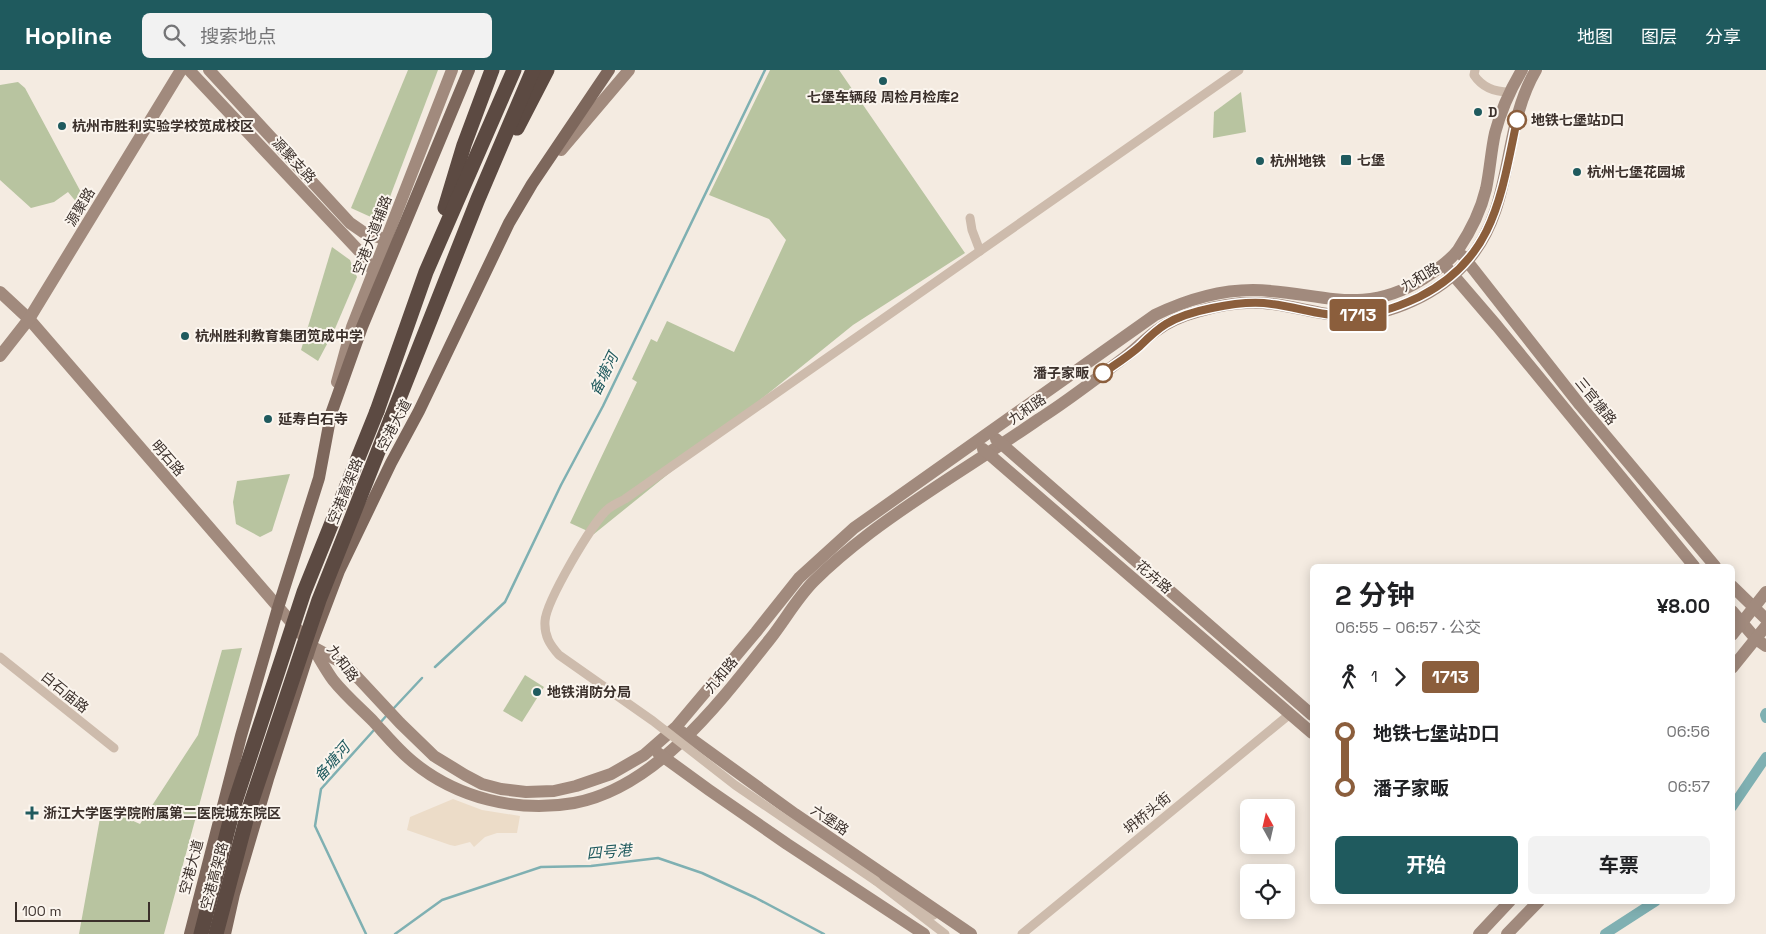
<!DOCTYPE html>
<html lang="zh">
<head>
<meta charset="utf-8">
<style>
	body { margin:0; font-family:"Space Grotesk","Noto Sans SC",sans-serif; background:#f2f2f2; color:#202124; height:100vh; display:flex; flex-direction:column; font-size:19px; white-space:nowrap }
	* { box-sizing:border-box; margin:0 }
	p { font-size:16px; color:#757577 }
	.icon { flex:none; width:28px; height:28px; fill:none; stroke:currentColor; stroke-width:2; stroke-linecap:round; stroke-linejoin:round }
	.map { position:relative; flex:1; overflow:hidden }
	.side { position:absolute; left:1310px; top:494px; width:425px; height:340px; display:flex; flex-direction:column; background:#fff; border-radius:8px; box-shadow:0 2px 12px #0003 }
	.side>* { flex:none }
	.badge { padding:0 10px; border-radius:4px; font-size:18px; line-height:32px }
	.needle { width:32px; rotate:352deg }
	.buttons { position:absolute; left:1240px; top:729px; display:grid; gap:10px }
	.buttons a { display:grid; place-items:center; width:55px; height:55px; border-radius:8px; background:#fff; box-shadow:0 2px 12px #0003; font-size:25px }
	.scale { position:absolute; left:15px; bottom:12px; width:135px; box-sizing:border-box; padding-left:5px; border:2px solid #3b302b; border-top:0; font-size:14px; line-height:18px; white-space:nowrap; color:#3b302b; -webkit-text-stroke:4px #fbf5ee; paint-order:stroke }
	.map>.badge { position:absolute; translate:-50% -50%; box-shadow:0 0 0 2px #fff }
	.legs { display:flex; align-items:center; gap:8px; height:55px; padding:0 25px; font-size:16px }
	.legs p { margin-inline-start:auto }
	.headline { display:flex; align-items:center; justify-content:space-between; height:85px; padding:0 25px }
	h1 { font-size:28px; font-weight:700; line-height:38px }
	.cta { display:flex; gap:10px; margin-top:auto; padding:10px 25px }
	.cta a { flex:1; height:58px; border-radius:8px; background:#1f5a5e; color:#fff; font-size:20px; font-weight:700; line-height:58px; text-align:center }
	.cta a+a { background:#f2f2f2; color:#202124 }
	ul { padding:0 25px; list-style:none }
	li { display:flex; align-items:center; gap:18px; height:55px; font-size:19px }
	li i { display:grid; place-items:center; width:8px; height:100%; margin:0 6px; background:currentColor }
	li i::after { content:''; width:12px; height:12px; margin:-6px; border:4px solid; border-radius:50%; background:#fff }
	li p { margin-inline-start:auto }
	li:first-child i { background:linear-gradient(#0000 50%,currentColor 0) }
	li:last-child i { background:linear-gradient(currentColor 50%,#0000 0) }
	header { display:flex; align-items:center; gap:30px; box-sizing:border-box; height:70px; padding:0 25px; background:#1f5a5e; color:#fff }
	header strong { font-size:24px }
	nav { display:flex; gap:28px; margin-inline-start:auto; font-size:18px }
	.search { width:350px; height:45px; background:#f2f2f2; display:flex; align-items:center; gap:12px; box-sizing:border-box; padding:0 18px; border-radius:8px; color:#757577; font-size:19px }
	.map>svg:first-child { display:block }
	.green { fill:#b8c4a0 }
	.plaza { fill:#ecdcc8 }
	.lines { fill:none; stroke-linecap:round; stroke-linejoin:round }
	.stream { stroke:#7fb0b2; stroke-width:2.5 }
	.canal { stroke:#7fb0b2; stroke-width:10 }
	.street { stroke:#cdbbac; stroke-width:9 }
	.secondary { stroke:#a18a7d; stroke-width:12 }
	.primary { stroke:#7d675c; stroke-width:12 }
	.highway { stroke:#5c4a42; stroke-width:15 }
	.street-bridge { stroke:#cdbbac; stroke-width:9 }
	.highway-bridge { stroke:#5c4a42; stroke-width:15 }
	.line-1-casing { stroke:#fff; stroke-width:11 }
	.line-1 { stroke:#8b5e3c; stroke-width:8 }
	.poi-dot { fill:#1f5a5e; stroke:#fbf5ee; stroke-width:2 }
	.stop-1-dot { fill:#fff; stroke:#8b5e3c; stroke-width:2.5 }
	.labels { text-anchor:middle; stroke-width:4; stroke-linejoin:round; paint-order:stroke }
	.poi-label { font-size:14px; font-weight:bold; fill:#3b302b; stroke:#fbf5ee; text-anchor:start }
	.stop-label { font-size:14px; font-weight:bold; fill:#3b302b; stroke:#fbf5ee; text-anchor:start }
	.street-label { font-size:14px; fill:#3b302b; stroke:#fbf5ee }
	.water-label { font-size:15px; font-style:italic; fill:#1f5a5e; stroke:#fbf5ee }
</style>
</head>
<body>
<header>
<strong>Hopline</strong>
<div class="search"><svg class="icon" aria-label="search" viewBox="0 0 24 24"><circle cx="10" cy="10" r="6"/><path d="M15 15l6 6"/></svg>搜索地点</div>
<nav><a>地图</a><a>图层</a><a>分享</a></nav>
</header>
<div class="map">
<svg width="1766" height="864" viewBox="0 0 1766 864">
	<rect width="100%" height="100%" fill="#f4ebe1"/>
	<g class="green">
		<path d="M408 0H438L385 140 373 148 351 138Z"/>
		<path d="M770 0H839L965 183 853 255 594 464 570 453 637 312 632 309 651 269 657 272 667 251 734 282 786 170 769 149 709 125Z"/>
		<path d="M18 12 25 18 83 126 78 134 68 122 54 132 31 138 0 110V15Z"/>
		<path d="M1241 22 1246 62 1213 68 1214 42Z"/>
		<path d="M332 177 350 190 357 207 334 261 318 291 301 280Z"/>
		<path d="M290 404 272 461 260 467 236 454 233 432 237 411Z"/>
		<path d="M242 578 164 864H79L102 737 140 754 198 665 222 580Z"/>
		<path d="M525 605 544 617 522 652 503 641Z"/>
	</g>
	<path class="plaza" d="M453 729 482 740 520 746 517 763H497L485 767 474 777 470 772 455 776 450 775 407 760 410 747Z"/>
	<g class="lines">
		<g class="stream">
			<path d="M435 597 505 532 561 415 603 336 765 0"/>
			<path d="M393 639 422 608"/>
			<path d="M379 654 387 645"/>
			<path d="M366 864 315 756 321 719 374 660"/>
			<path d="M395 864 442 830 541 797 591 796 658 788 702 803 756 828 824 864"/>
		</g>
		<g class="canal">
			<path d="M1766 643 1765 645 1766 648"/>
			<path d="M1732 737 1766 687"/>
			<path d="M1605 864 1656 831"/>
		</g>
		<g class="street">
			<path d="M1475 0 1474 5C1482 17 1494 22 1509 22"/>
			<path d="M970 148 972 160 980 181"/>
			<path d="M0 587 114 678"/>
			<path d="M934 845 919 837 876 811 945 864"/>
			<path d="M1022 864 1290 644"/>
		</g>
		<g class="secondary">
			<path d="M189 0 361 183 374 202"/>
			<path d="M209 0 350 153 363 162 387 170"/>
			<path d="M561 80 629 0"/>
			<path d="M1463 186 1580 335 1715 496"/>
			<path d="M1448 199 1497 256 1694 496"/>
			<path d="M0 222 29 249 311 575C319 587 325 599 333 610 345 625 360 638 373 651 386 665 398 680 413 692 457 728 517 743 574 733 656 718 721 631 770 569 785 550 797 528 814 511 830 495 853 476 870 463 924 422 983 388 1039 349 1069 330 1097 308 1125 287 1136 279 1145 269 1156 261 1169 251 1185 245 1200 241 1223 234 1249 231 1273 234 1297 237 1321 245 1345 246 1390 247 1440 223 1468 190 1515 136 1501 59 1536 0"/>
			<path d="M0 286 29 249 181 0"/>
			<path d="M337 312 352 257 452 0"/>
			<path d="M996 369 1312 645"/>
			<path d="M983 379 1312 663"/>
			<path d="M1732 516 1766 549"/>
			<path d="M1732 541 1756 569 1766 576"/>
			<path d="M1732 565 1766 522"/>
			<path d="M313 577 346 595 400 653 434 686 465 705 482 714 501 719 526 722 554 721 576 716 611 704 644 685 676 657 756 562 799 508 854 458 1155 245C1186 230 1219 220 1253 220 1318 221 1361 248 1423 209 1435 201 1449 192 1458 180 1470 162 1481 140 1486 119 1490 100 1491 81 1495 63 1501 40 1510 20 1522 0"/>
			<path d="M1732 598 1766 556"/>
			<path d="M682 662 795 744 971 864"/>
			<path d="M658 683 709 720 787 774 924 864"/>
			<path d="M1479 864 1510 831"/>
			<path d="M1507 864 1539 831"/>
		</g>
		<g class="primary">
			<path d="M190 864 241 666 278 538 319 408 331 344 362 257 469 0"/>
			<path d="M225 864 234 824 268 709 311 575 339 501 391 393 419 341 509 153 532 114 609 0"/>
		</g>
		<g class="highway">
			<path d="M517 58 547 0"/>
			<path d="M445 138 464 75 492 0"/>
			<path d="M377 341 426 202 514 0"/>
			<path d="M391 349 478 129 533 0"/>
		</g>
		<path class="street-bridge" d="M876 811 735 715 653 651 559 585C550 575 544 566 545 551 546 532 593 451 608 439 613 435 620 432 625 429L1239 0"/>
		<g class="highway-bridge">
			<path d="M201 864 235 732 304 522 377 341"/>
			<path d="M216 864 249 739 319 530 391 349"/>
		</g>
	</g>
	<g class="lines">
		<defs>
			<path id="line-1" d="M1103 303C1116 294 1129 286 1140 276 1148 268 1156 260 1166 254 1179 246 1197 241 1212 238 1231 234 1253 231 1272 234 1297 237 1321 246 1347 246 1372 246 1396 238 1419 227 1495 189 1501 125 1517 50"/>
		</defs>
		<use href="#line-1" class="line-1-casing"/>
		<use href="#line-1" class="line-1"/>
	</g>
	<g class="poi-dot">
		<circle cx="883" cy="11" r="5"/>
		<circle cx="1478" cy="42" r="5"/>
		<circle cx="62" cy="56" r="5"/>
		<rect x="1340" y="84" width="12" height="12" rx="2.5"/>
		<circle cx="1260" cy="91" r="5"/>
		<circle cx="1577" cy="102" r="5"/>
		<circle cx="185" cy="266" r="5"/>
		<circle cx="268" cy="349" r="5"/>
		<circle cx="537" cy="622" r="5"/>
		<path d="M29.5 735.5h5v5h5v5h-5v5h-5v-5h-5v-5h5z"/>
	</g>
	<g class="stop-1-dot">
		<circle cx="1517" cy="50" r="9"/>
		<circle cx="1103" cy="303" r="9"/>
	</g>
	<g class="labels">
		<g class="poi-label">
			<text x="883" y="32" text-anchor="middle">七堡车辆段 周检月检库2</text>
			<text x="1488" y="47">D</text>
			<text x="72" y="61">杭州市胜利实验学校笕成校区</text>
			<text x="1357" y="95">七堡</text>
			<text x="1270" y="96">杭州地铁</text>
			<text x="1587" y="107">杭州七堡花园城</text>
			<text x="195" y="271">杭州胜利教育集团笕成中学</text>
			<text x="278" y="354">延寿白石寺</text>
			<text x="547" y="627">地铁消防分局</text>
			<text x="43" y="748">浙江大学医学院附属第二医院城东院区</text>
		</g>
		<g class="stop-label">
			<text x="1531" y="55">地铁七堡站D口</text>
			<text x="1089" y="308" text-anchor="end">潘子家畈</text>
		</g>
		<g class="street-label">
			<text transform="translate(294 90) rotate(47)" y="5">源聚支路</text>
			<text transform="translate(80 137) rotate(-59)" y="5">源聚路</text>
			<text transform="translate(372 165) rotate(-69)" y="5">空港大道辅路</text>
			<text transform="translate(1420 207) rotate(-31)" y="5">九和路</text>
			<text transform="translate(1596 331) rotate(51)" y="5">三官塘路</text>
			<text transform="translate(1027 339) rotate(-34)" y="5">九和路</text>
			<text transform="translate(394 355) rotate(-62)" y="5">空港大道</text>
			<text transform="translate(168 388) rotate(49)" y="5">明石路</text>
			<text transform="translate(345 421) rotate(-68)" y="5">空港高架路</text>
			<text transform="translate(1154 507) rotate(41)" y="5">花卉路</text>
			<text transform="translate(343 593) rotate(54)" y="5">九和路</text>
			<text transform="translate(721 605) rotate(-50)" y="5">九和路</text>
			<text transform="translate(65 622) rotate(39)" y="5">白石庙路</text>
			<text transform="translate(1147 743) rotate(-39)" y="5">坍桥头街</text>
			<text transform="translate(830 750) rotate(34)" y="5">六堡路</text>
			<text transform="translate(191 797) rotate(-75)" y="5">空港大道</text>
			<text transform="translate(214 806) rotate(-75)" y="5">空港高架路</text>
		</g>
		<g class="water-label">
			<text transform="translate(604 304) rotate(-64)" y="5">备塘河</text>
			<text transform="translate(332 692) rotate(-49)" y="5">备塘河</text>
			<text transform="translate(609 782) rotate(-5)" y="5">四号港</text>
		</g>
	</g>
</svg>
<div class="buttons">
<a><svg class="needle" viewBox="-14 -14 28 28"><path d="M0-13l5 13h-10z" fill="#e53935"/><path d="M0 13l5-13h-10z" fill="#757577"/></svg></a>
<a><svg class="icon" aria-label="locate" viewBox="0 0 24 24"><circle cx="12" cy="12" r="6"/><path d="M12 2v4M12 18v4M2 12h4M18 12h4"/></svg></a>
</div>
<div class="scale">100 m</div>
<b class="badge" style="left:1358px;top:245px;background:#8b5e3c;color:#fff">1713</b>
<section class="side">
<div class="headline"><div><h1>2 分钟</h1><p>06:55 – 06:57 · 公交</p></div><b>¥8.00</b></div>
<div class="legs"><svg class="icon" aria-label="walk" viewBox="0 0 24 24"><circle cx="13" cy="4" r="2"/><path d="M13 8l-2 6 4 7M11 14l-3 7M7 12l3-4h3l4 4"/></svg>1<svg class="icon" aria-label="forward" viewBox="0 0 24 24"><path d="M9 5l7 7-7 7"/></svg><b class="badge" style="background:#8b5e3c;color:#fff">1713</b></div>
<ul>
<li><i style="color:#8b5e3c"></i><b>地铁七堡站D口</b><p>06:56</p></li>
<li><i style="color:#8b5e3c"></i><b>潘子家畈</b><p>06:57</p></li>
</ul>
<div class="cta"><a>开始</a><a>车票</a></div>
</section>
</div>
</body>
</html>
